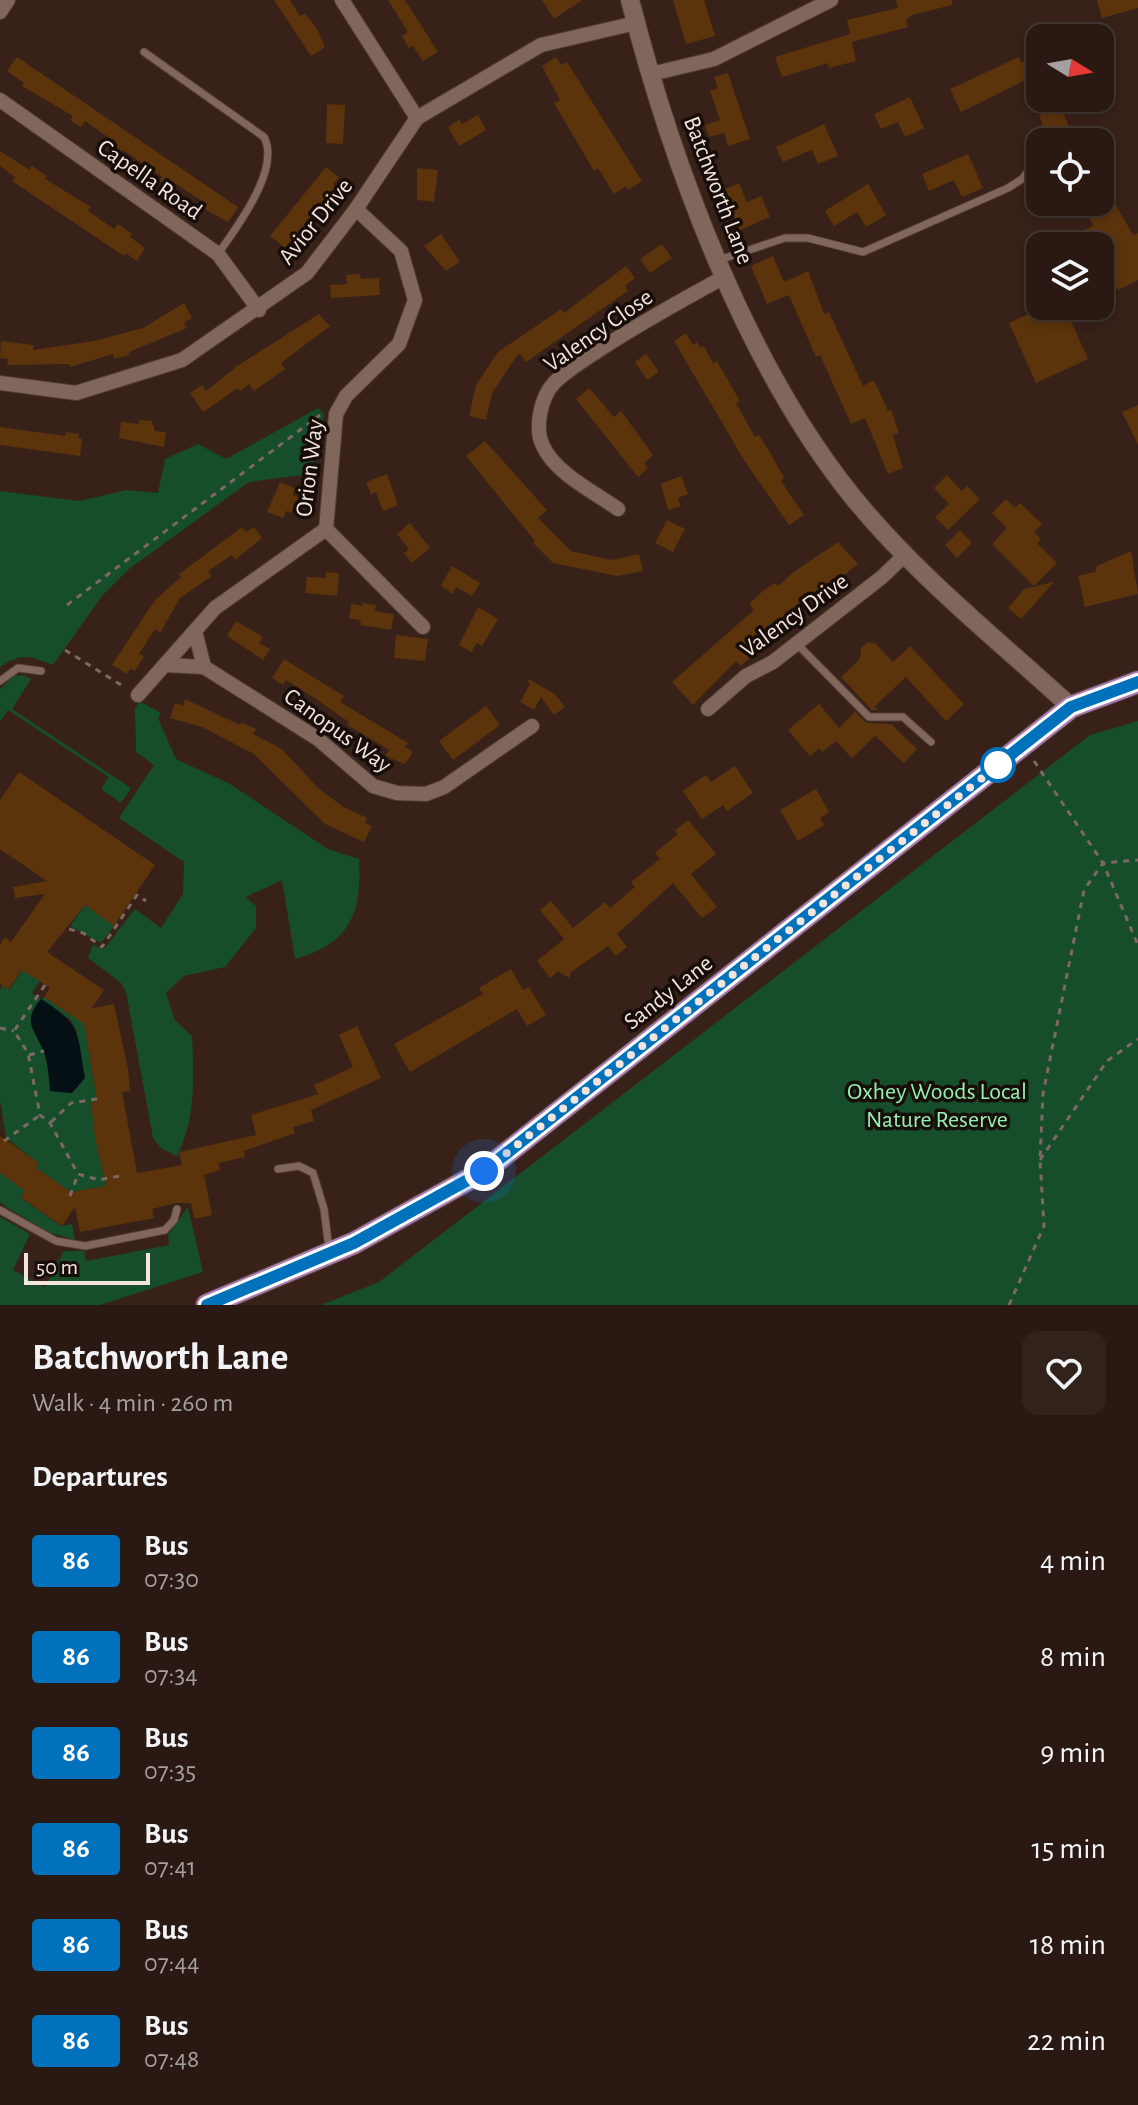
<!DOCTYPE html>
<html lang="en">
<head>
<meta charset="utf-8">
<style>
	body { margin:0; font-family:"Alegreya Sans",sans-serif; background:#31221b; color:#f1f3f6; height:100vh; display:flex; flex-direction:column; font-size:30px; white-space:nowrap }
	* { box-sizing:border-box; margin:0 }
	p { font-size:26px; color:#a5a09f }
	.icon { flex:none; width:44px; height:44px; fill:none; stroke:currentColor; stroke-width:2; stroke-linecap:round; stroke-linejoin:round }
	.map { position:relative; height:1305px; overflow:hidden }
	.details { display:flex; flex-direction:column; background:#291912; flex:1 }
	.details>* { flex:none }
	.badge { padding:0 16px; border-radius:6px; font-size:28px; line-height:52px }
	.needle { width:52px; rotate:101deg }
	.fabs { position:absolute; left:1026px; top:24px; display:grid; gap:16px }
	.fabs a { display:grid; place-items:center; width:88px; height:88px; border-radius:16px; background:#291912; box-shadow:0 4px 12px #0003,0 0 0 2px #453832; font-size:40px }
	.scale { position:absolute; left:24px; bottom:20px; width:126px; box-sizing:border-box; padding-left:8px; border:4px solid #f4e4de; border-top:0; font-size:22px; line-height:28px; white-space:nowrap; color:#f4e4de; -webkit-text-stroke:6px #180e09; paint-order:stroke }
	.you { position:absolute; width:40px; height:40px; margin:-20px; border:6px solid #fff; border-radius:50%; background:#1a73e8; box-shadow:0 0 0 12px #1a73e833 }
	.map>.badge { position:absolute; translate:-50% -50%; box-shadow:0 0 0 4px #fff }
	h2 { padding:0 32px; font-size:30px; line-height:72px }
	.round { display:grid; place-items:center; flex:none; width:84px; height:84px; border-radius:16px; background:#31221b }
	.summary { display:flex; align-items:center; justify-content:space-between; height:136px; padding:0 32px }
	h1 { font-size:38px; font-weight:700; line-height:60px }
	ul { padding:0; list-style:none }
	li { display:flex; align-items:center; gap:24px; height:96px; padding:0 32px }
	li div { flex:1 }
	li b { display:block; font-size:30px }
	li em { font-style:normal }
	li .badge { min-width:88px; font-weight:700; text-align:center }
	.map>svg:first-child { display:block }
	.green { fill:#164d2b }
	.water { fill:#051014 }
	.building { fill:#5b340c }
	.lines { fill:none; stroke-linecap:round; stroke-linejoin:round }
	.service-casing { stroke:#513e38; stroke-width:9 }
	.minor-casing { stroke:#513e38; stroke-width:16 }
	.tertiary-casing { stroke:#513e38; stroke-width:20 }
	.primary-casing { stroke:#513e38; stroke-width:24 }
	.path { stroke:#7d6961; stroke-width:3; stroke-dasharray:6 6; stroke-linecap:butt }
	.service { stroke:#81665b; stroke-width:7 }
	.minor { stroke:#81665b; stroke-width:14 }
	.tertiary { stroke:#81665b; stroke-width:18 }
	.primary { stroke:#ac7baf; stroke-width:22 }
	.line-casing { stroke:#fff; stroke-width:18 }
	.line { stroke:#0072bc; stroke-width:12 }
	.walk { stroke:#f4e4de; stroke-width:8; stroke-dasharray:0 14.4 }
	.stop-dot { fill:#fff; stroke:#0072bc; stroke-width:4 }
	.labels { text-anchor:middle; stroke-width:7; stroke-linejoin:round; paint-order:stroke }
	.street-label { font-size:24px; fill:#f4e4de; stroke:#180e09 }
	.park-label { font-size:24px; fill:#94f0b0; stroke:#180e09 }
</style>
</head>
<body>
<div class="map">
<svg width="1138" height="1305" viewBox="0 0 1138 1305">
	<rect width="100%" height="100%" fill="#372118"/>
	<g class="green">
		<path d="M318 408 324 414 310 474 249 482 129 569 102 596 53 665C30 656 21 653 0 667V491L79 501 127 490 158 493 165 459 198 444 226 459Z"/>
		<path d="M24 675 31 679 12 709 131 788 121 803 101 789 109 777 8 710 0 722V689L14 676Z"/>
		<path d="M139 701 161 713 158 718 176 759 230 784 328 849 359 859C362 912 351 944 295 959L282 880 246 897 256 906V928L225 967 184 976 166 993 175 1020 192 1036C194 1077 196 1119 177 1156L162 1149 153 1138 126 992 121 983 88 958 93 944 103 950 135 909 161 928 183 894 184 862 119 818 154 765 136 752 135 709Z"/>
		<path d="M1138 721V1305H321L379 1282 1090 735Z"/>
		<path d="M85 905 114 926 101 943 70 926Z"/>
		<path d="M32 956 49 968 32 993 41 999C22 1023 35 1029 44 1052 48 1064 49 1078 51 1091L77 1032 71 1020 42 1000 44 997 84 1023 97 1101 96 1139 106 1186 70 1192 36 1168 38 1163 6 1138 0 1100V990L2 986 9 990Z"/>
		<path d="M0 1173 27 1187 21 1198 61 1226 72 1224 75 1240 48 1232 6 1207 0 1202Z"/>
		<path d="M188 1207 203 1272 100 1305H0V1217L30 1234 13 1270 45 1287 64 1251H84L86 1261 169 1245 168 1235Z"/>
	</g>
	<path class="water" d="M41 999C82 1025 77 1032 85 1078L72 1093 50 1091C49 1078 48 1064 44 1052 35 1029 21 1023 41 999Z"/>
	<g class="building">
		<path d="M274 0H290L300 16 305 14 316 27 325 47 311 56Z"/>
		<path d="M388 0H405L438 52 423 61 413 46 409 48 402 36 408 32Z"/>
		<path d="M542 0H582L554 19Z"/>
		<path d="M673 0H704L715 36 686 44Z"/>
		<path d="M896 0H952V5L912 15 906 20 908 27 852 42 856 61 829 68 828 63 782 77 775 57 850 34 847 20 898 8Z"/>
		<path d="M1097 0H1138V8L1102 18Z"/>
		<path d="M1040 55V112L1025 80 961 112 950 89 1019 57 1021 63Z"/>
		<path d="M17 57 238 207 228 222 199 206 202 201 174 183 171 188 160 181 162 177 123 150 120 154 108 146 112 140 85 121 81 127 70 120 73 116 22 86 24 83 7 71Z"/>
		<path d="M556 57 561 65 567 62 642 181 628 190 626 186 614 194 598 168 594 171 554 103 560 100 542 66Z"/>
		<path d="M728 73 750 139 728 146 724 133 709 137 705 125 720 120 710 91 718 88 714 77Z"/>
		<path d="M910 97 924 128 905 137 898 122 881 129 874 114Z"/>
		<path d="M327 104 345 105 343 144 326 143Z"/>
		<path d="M1057 107 1064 115 1076 142H1045L1038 127 1043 125 1039 115Z"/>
		<path d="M478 115 486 130 459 146 448 127 459 120 462 124Z"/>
		<path d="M824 124 838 156 818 164 812 150 783 162 776 147Z"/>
		<path d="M0 151 30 170 32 166 47 176 45 179 91 207 88 211 114 229 118 224 132 234 130 237 145 248 137 261 126 253 124 256 12 181 15 177 0 166Z"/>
		<path d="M968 154 983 188 962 197 954 180 929 191 922 174Z"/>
		<path d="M326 167 339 177 333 184 338 188 303 228 306 230 295 244 290 241 285 248 270 236Z"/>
		<path d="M417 168 438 170 434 202 417 200Z"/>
		<path d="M1100 177 1133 235 1138 233V280L1118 290 1111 274 1116 272 1101 241 1089 246 1082 231 1093 226 1082 202H1100Z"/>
		<path d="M739 183 747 202 761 196 770 217 740 230 723 190Z"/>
		<path d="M868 184 886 215 866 227 857 212 834 226 825 211Z"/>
		<path d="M441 234 460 262 446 271 424 246Z"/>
		<path d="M662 244 672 258 650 273 640 259Z"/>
		<path d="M773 256 784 282 808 271 824 314 829 312 863 386 874 380 888 411 891 410 899 433 893 435 903 468 888 474 865 418 851 424 820 355 816 357 789 295 767 304 751 266Z"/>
		<path d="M626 266 635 278 625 286 628 291 526 362 519 353 492 393 486 420 469 416 476 385 498 352 561 309 564 313Z"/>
		<path d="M360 274 361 279 379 278 380 295 331 298 330 285 347 284 346 275Z"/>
		<path d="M184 303 192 318 184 323 187 328 129 352 130 355 114 359 113 354 70 367V364L7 365 8 359 0 358 1 341 33 345V350L94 341 143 328Z"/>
		<path d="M1065 308 1088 359 1036 383 1009 323 1038 310 1041 319Z"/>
		<path d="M319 314 330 326 281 363 285 369 254 391 249 384 240 391 238 388 203 412 190 393 202 385 206 391 237 366Z"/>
		<path d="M686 333 693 345 697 342 700 347 704 346 713 363 717 361 740 401 736 403 755 437 759 435 772 456 784 478 781 481 804 515 789 525 744 460 674 341Z"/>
		<path d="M646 354 659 372 647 380 635 362Z"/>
		<path d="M589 388 614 417 621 411 653 455 644 463 648 468 638 477 576 399Z"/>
		<path d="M1138 405V445L1122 412Z"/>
		<path d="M139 420 152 421 155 431 166 432 164 447 119 438 121 422 139 424Z"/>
		<path d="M0 427 65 436 66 432 79 434 78 438 82 439 80 456 0 445Z"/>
		<path d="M485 441 547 510 538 518 571 551 612 560 639 554 643 571 617 576 553 563 533 543 535 541 466 456Z"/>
		<path d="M387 474 398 505 383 511 376 492 371 494 366 482Z"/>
		<path d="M947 475 962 491 967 486 980 499 948 530 935 517 949 504 934 488Z"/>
		<path d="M681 476 688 494 678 498 681 506 668 510 661 484Z"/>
		<path d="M280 482 295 488 293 495 298 497 291 513 286 511 283 518 267 512Z"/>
		<path d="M1006 499 1015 508 1020 503 1042 524 1034 532 1041 539 1037 543 1057 563 1034 586 992 544 1007 528 992 513Z"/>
		<path d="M667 520 685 529 673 552 655 543Z"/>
		<path d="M410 523 430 548 412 563 404 553 409 549 397 534Z"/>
		<path d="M242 527 246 532 254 527 262 538 235 560 232 555 208 571 212 576 180 598 160 633 155 629 139 654 144 656 135 671 130 669 127 674 112 665 155 600 181 577 179 574Z"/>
		<path d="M960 530 972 543 957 558 945 545Z"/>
		<path d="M838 542 858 564 803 608 799 603 766 633 769 636 760 648 741 666 736 661 693 705 672 682 754 610 749 604 764 590 775 583 778 586 795 571Z"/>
		<path d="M1131 551 1138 594 1085 607 1078 576 1095 572 1097 566Z"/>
		<path d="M452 566 480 583 472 596 456 587 453 594 441 586Z"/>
		<path d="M326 572 339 573 337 596 305 593 307 577 326 578Z"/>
		<path d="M1054 582 1021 619 1008 608 1024 589Z"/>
		<path d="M363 603 376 605 375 611 394 614 391 630 360 625 361 620 349 618 351 604 363 606Z"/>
		<path d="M478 607 498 619 482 646 477 643 471 652 459 645Z"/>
		<path d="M236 621 263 637 259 643 270 649 263 660 227 636Z"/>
		<path d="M396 635 428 639 425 661 394 658Z"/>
		<path d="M868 642 876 644 893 662 910 646 964 704 946 721 906 677 874 707 878 710H872L841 677 860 659 861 648Z"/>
		<path d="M284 659 344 696 340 702 408 743 405 747 413 752 405 764 385 756 389 750 347 725 349 722 316 699 286 680 283 685 272 678Z"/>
		<path d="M526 678 555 694 565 707 554 715 541 697 534 710 520 702 530 684Z"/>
		<path d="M185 699 240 725 241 722 256 729 253 734 282 749 318 788 342 806 367 818 365 823 372 826 364 842 325 824 254 754 202 727 170 718 175 703 183 706Z"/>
		<path d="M819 704 839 728 855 712 867 723 891 724 917 749 904 763 875 736 852 758 836 741 822 752 819 748 810 756 788 730Z"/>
		<path d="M486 706 500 725 453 760 439 741Z"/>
		<path d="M735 766 753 793 727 811 723 805 702 819 683 791 706 775 711 782Z"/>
		<path d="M19 772 155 865 114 926 85 905 47 952 104 990 92 1008 114 1004 128 1069 130 1091 122 1092 137 1173 182 1165 179 1152 256 1135 251 1115 318 1094 314 1085 353 1067 339 1035 357 1026 381 1078 311 1110 314 1121 293 1127 295 1133 244 1151 245 1157 218 1163 220 1170 204 1175 212 1215 194 1219 191 1203H176L152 1209 154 1218 80 1232 75 1207 62 1226 20 1197 25 1191 0 1173V1136L39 1163 36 1168 71 1192 106 1186 95 1138 91 1102 97 1101 84 1024 44 997 50 988 22 970 8 990 0 984V945L5 937 11 942 45 894 15 898 13 887 47 881 0 849V800Z"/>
		<path d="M816 789 829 812 820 818 824 825 798 841 780 810Z"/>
		<path d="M688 820 716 854 691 874 717 907 702 918 673 883 617 934 627 947 616 956 608 946 571 972 569 978 558 971 550 978 537 961 564 939 540 910 551 901 573 928 605 902 610 908 635 887 631 882 660 859 655 853 678 834 675 830Z"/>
		<path d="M511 969 523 990 529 987 546 1015 527 1026 517 1009 410 1072 394 1044 483 994 479 988Z"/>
	</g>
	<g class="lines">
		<defs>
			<g id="service">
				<path d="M144 52 264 137C281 169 237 227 218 254"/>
				<path d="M719 260 785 238H808L863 252 1008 188 1022 179 1039 158"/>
				<path d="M797 644 869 717H903L931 742"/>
				<path d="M0 681 18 668 41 671"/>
				<path d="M278 1169 299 1166 313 1173 324 1209 329 1249"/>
				<path d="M0 1210 56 1241 85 1246 165 1230 174 1220 177 1209"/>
			</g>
			<g id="minor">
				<path d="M342 0 417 118"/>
				<path d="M0 12 8 0"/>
				<path d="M651 74 714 59 831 0"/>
				<path d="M0 100 218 254 259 310"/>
				<path d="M0 383 76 393 182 360 307 273 356 209 417 118 541 45 636 23"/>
				<path d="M618 509C594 492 555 473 543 446 534 428 541 397 554 383 567 370 584 360 599 350 640 323 682 300 726 276"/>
				<path d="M326 529 423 627"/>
				<path d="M195 631 204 667 318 739 373 786 397 793 426 794 444 787 532 726"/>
				<path d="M165 665 204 667"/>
				<path d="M138 695 215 608 326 529 336 414 346 396 399 344 415 300 401 251 356 209"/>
				<path d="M708 709 746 676 773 662 882 577 905 555"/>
			</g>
			<path id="tertiary" d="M630 0C672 164 745 363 852 496 916 575 997 639 1071 707"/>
			<path id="primary" d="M207 1305 354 1243 484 1171 1071 707 1138 682"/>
		</defs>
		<use href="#service" class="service-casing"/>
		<use href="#minor" class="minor-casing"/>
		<use href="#tertiary" class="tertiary-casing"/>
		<use href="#primary" class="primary-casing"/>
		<g class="path">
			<path d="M67 605 320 415"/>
			<path d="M65 650 126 688"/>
			<path d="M1034 761 1103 863 1138 945"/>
			<path d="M69 929 83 933 102 947 137 895 146 901"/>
			<path d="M45 985 14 1031 28 1053 40 1115 50 1123 78 1174 99 1180 119 1176"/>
			<path d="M0 1028 14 1031"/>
			<path d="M29 1055 44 1051"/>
			<path d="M51 1122 71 1103 103 1098"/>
			<path d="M4 1141 40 1115"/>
			<path d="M1040 1160 1107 1061 1138 1039"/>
			<path d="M70 1196 78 1174"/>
			<path d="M1009 1305 1044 1226 1040 1160 1043 1094 1084 890 1103 863 1138 860"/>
		</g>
		<use href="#service" class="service"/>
		<use href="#minor" class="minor"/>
		<use href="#tertiary" class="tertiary"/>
		<use href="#primary" class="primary"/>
	</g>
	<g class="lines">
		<defs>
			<path id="line" d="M207 1305 354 1243 484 1171 1071 707 1138 682"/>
		</defs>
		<use href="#line" class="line-casing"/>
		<use href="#line" class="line"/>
		<path class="walk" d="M484 1171 1001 763 998 765"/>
	</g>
	<circle class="stop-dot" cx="998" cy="765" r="16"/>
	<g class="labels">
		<g class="street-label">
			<text transform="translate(150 179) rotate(35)" y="8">Capella Road</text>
			<text transform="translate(719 190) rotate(69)" y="8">Batchworth Lane</text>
			<text transform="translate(315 221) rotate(-51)" y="8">Avior Drive</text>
			<text transform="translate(598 330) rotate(-35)" y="8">Valency Close</text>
			<text transform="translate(309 468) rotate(-83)" y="8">Orion Way</text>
			<text transform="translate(794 615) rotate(-36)" y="8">Valency Drive</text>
			<text transform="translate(338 730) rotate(36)" y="8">Canopus Way</text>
			<text transform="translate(668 992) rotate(-38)" y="8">Sandy Lane</text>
		</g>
		<g class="park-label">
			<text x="937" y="1099">Oxhey Woods Local<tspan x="937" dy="28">Nature Reserve</tspan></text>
		</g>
	</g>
</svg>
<div class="fabs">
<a><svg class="needle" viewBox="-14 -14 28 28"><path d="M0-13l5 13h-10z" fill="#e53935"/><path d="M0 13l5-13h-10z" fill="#a5a09f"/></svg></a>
<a><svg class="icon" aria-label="locate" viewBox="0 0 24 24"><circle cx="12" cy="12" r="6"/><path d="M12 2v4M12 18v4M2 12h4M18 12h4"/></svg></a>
<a><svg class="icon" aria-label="layers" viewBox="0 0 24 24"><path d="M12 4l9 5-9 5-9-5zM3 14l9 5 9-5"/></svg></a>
</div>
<div class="scale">50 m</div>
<div class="you" style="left:484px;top:1171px"></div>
</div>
<section class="details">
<div class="summary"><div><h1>Batchworth Lane</h1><p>Walk · 4 min · 260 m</p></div><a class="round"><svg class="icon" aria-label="heart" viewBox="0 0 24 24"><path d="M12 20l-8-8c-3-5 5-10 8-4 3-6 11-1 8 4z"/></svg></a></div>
<h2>Departures</h2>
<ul>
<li><span class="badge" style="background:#0072bc;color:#fff">86</span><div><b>Bus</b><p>07:30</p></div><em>4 min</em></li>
<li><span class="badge" style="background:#0072bc;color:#fff">86</span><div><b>Bus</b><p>07:34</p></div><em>8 min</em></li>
<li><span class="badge" style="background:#0072bc;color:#fff">86</span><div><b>Bus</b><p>07:35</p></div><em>9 min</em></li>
<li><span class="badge" style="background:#0072bc;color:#fff">86</span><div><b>Bus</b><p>07:41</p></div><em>15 min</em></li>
<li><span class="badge" style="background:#0072bc;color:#fff">86</span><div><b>Bus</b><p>07:44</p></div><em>18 min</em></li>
<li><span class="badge" style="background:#0072bc;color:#fff">86</span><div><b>Bus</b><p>07:48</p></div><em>22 min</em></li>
</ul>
</section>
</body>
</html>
